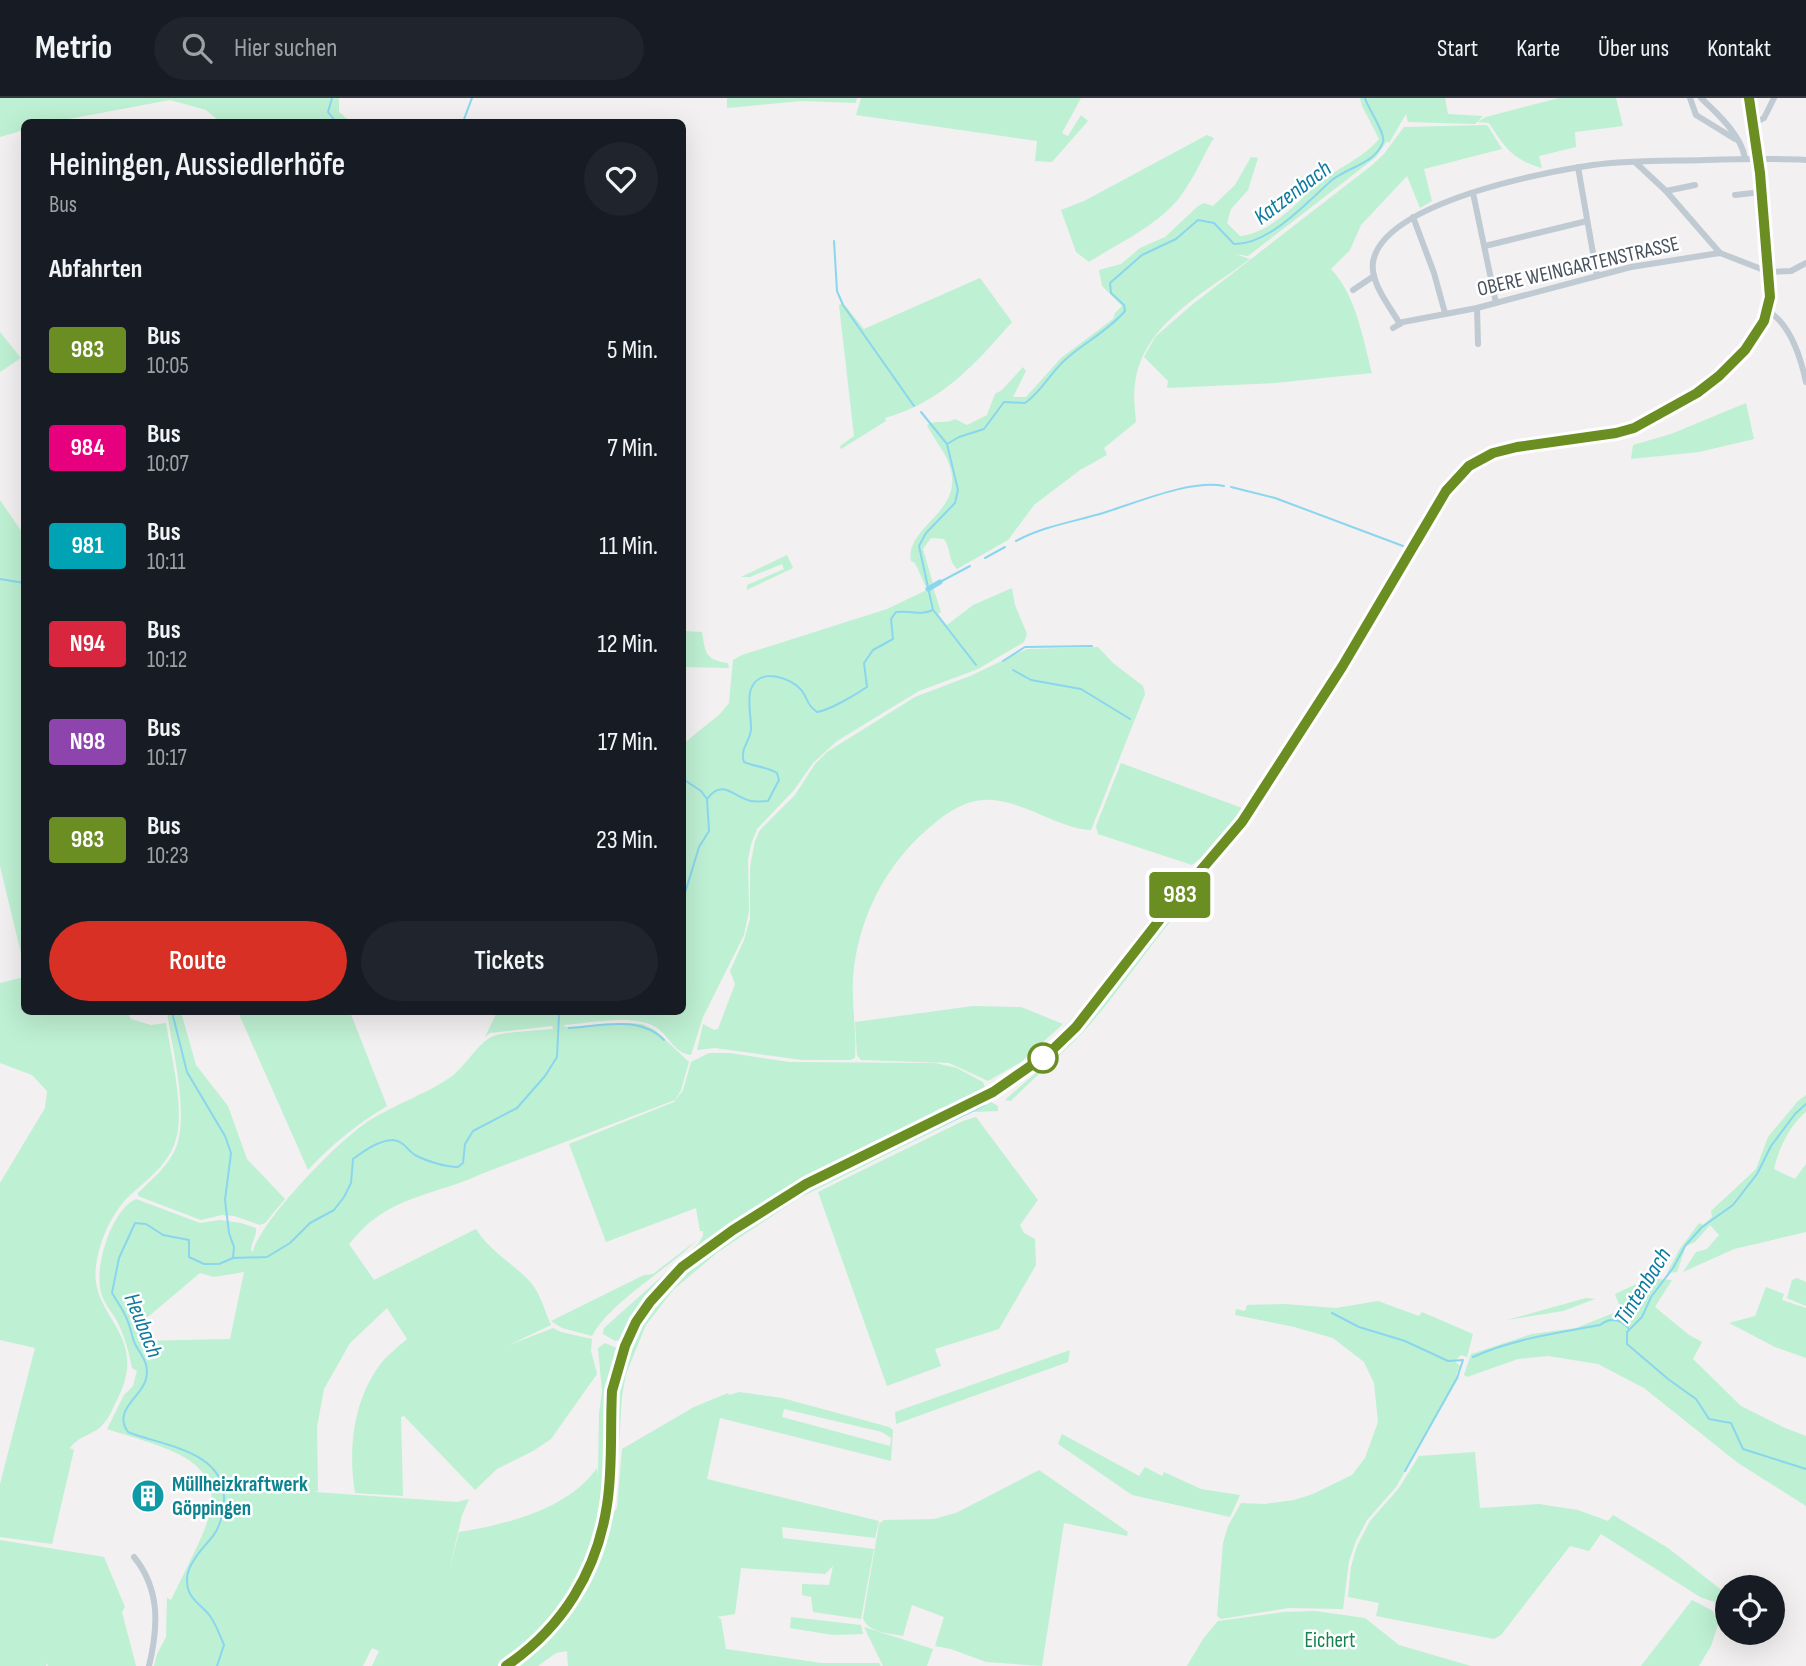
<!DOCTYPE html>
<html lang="de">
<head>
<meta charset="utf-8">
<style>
	body { margin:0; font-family:"Sofia Sans Condensed",sans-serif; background:#20242c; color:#f1f3f6; height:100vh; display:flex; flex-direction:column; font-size:26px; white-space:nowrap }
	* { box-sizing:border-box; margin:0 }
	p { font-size:23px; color:#9ea1a6 }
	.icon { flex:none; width:38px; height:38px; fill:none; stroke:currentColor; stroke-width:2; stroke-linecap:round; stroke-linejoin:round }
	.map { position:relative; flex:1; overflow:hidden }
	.sheet { position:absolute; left:21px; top:21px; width:665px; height:896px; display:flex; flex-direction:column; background:#171b24; border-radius:10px; box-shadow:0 7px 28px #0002 }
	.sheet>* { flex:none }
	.badge { padding:0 14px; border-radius:5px; font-size:24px; line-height:46px }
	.fabs { position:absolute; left:1715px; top:1477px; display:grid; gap:14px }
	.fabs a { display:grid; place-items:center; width:70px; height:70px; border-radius:50%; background:#171b24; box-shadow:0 7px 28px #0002; font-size:35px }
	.map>.badge { position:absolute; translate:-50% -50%; box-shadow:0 0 0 4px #fff }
	h2 { padding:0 28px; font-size:26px; line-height:63px }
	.round { display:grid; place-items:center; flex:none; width:74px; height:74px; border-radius:37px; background:#20242c }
	.head { display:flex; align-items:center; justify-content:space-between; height:119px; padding:0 28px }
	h1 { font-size:33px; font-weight:600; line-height:52px }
	.primary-button { display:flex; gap:14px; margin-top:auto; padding:14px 28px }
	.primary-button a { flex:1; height:80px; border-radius:42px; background:#d93025; color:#fff; font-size:28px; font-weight:600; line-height:80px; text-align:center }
	.primary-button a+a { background:#20242c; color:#f1f3f6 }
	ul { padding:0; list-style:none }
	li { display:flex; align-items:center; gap:21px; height:98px; padding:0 28px }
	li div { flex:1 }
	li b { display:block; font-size:26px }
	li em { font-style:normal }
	li .badge { min-width:77px; font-weight:700; text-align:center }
	header { display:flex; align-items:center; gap:42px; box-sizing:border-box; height:98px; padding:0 35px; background:#171b24; border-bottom:2px solid #363941 }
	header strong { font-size:33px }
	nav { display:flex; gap:38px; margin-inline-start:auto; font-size:24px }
	.search { width:490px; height:63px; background:#20242c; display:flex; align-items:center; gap:18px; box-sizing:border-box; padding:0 24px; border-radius:38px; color:#9ea1a6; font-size:26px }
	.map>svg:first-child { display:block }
	.green { fill:#bef0d3; fill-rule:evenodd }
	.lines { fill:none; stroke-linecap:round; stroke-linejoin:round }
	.stream { stroke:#8ad6ee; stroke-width:2 }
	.canal { stroke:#8ad6ee; stroke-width:5 }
	.minor { stroke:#c0cad2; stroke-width:6 }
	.major { stroke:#afbecf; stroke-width:8 }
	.line-casing { stroke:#fff; stroke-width:16 }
	.line { stroke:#6b8e23; stroke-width:10 }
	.stop-dot { fill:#fff; stroke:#6b8e23; stroke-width:3.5 }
	.labels { text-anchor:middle; stroke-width:5; stroke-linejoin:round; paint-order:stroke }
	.street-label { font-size:21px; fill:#47525e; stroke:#fff }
	.culture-label { font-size:21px; font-weight:bold; fill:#0d838f; stroke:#fff; text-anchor:start }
	.park-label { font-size:21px; fill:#15824f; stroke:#fff }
	.water-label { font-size:23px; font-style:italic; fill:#0a7b9f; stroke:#fff }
</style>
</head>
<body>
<header>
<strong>Metrio</strong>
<div class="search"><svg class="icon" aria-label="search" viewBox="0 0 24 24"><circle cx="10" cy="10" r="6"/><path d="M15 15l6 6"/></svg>Hier suchen</div>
<nav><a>Start</a><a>Karte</a><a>Über uns</a><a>Kontakt</a></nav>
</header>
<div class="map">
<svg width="1806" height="1568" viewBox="0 0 1806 1568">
	<rect width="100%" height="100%" fill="#f2f0f0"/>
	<g class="green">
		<path d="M0 0H339V14L351 24H220L206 12 170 2 53 24H24V32L0 39Z"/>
		<path d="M727 0H857L856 5 801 3 727 10Z"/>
		<path d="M861 0H1081L1062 35 1068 38 1081 17 1088 23 1052 64 1035 63 1037 43 856 17Z"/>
		<path d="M1360 0H1445L1448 16 1483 18 1475 26 1408 24 1406 16 1389 45 1387 43 1376 59 1248 158 1235 156 1250 161C1206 194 1142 226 1135 286 1133 298 1135 311 1136 324L1104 350 1107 357 1080 372 1034 407 1008 442 957 471C948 463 951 450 944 441L931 440 923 451 933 486 926 489 915 465 911 463C905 427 967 414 949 366 944 352 933 340 927 327 936 321 944 327 955 321L967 327 987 317 995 296 1002 292 1023 269 1026 273 1013 299H1026L1061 260 1113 221 1115 215 1122 208 1102 188 1099 172 1121 166 1140 150 1165 139 1198 108 1204 105 1213 108 1235 87 1251 59 1258 60 1248 92 1231 111 1227 125 1240 138C1276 134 1298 100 1326 80 1344 67 1365 58 1379 41L1362 8Z"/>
		<path d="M1559 0H1616L1623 28 1575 34 1576 49 1539 58 1542 70C1513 62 1505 50 1489 25L1477 24 1486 19Z"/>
		<path d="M1485 27 1488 28 1502 51 1424 71 1432 103 1420 110 1407 78 1361 127 1350 152 1331 171C1356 197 1363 241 1372 275L1275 285 1167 290 1168 283 1144 259 1155 239 1193 206 1371 68 1384 56 1404 29Z"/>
		<path d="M1207 37 1214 40 1212 43C1202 60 1194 80 1182 96 1161 126 1120 144 1089 164L1076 154 1061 112 1084 103Z"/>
		<path d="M980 180 1012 224C974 267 942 304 885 320L886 323 841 351 840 348 854 338 839 207 843 205 864 231Z"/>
		<path d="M0 234 21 260 0 274Z"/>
		<path d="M1746 305 1754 341 1699 354 1631 361 1633 347 1671 336Z"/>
		<path d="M0 402 24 437V868L0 768Z"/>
		<path d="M787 457 793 470 747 492V487L784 471 782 466 750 479H741Z"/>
		<path d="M933 489 941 514 938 516 947 527 973 507 1012 490 1015 507 1027 536 1024 544 978 571 919 593 837 643 813 665 794 692 757 731 751 746 748 762 749 813 744 837 703 919 691 957C674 955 669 938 657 930 636 915 590 925 564 927L565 929 630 925 642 926 655 932 689 964 681 992 675 1002 481 1076C448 1092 407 1097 377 1119 366 1126 358 1136 349 1146L374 1182 476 1131C491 1155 515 1166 532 1186 541 1197 545 1214 551 1227L507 1248 553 1230 561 1234 592 1241 591 1253 597 1276 551 1341 533 1353 497 1371 475 1392 404 1318 401 1319 403 1398 355 1395C348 1352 353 1304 379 1268 386 1258 397 1250 407 1241L387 1210 350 1245 324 1291 317 1329 318 1393 315 1394 457 1404 469 1401 462 1417 449 1473 459 1434C505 1427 569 1411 597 1370L598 1380 599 1316 602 1293 598 1250 605 1245 619 1251 609 1294 605 1405 594 1450 572 1496 544 1533 503 1568H372L379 1553 372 1550 363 1568H154L157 1556 166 1539 167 1500 171 1502C179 1486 187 1469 195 1453 212 1417 226 1384 184 1359 163 1347 131 1339 107 1331L124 1297 133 1288 137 1273 132 1270C129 1254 124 1237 117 1223 112 1214 103 1204 101 1194 94 1170 111 1112 136 1101L200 1125 220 1122 241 1125 256 1130C257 1138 251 1144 251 1153H253C262 1121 341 1040 370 1022 396 1006 426 996 451 979 465 969 480 942 494 938 508 933 536 933 553 931L552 928 490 935 485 939 497 914H682L683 646 720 616 729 605 733 562 742 557 887 511ZM244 1174 230 1241 138 1243 143 1223 200 1175 214 1179Z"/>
		<path d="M683 533 702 534C705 554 705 562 728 565L729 570 683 569Z"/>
		<path d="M1098 549 1113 565 1143 588 1145 596 1091 732C1058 731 1019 699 983 702 966 703 949 713 936 724 890 760 862 811 854 869 850 900 857 930 855 960L850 962H802L715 950 697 952 703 926 714 932 718 931 735 886 730 873 744 842 750 821V769L755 743 760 732 795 697 815 666 827 654 915 599 970 578 1027 551Z"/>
		<path d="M1121 665 1242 710C1227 731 1213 752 1192 767L1098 736 1096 728Z"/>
		<path d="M1195 774 1082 919 1043 956 998 987 992 988 994 984C1065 951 1122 853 1172 793L1191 775Z"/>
		<path d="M1200 778 1203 780 1202 785C1162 830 1130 879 1092 924 1067 953 1037 976 1011 1003L1005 1002 1048 964 1079 931 1161 824Z"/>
		<path d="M24 879V914H127L131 921 151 927 166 925C171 957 185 1011 176 1041 169 1067 145 1083 126 1101 110 1119 99 1144 96 1168 89 1220 151 1235 117 1302 113 1309 110 1319 104 1325 95 1337 79 1337 70 1350L74 1352 52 1446 0 1439V1386L35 1250 0 1242V1085L45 1010 47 993 32 977 0 965V885Z"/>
		<path d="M973 908 1021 909 1063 926 1021 964 988 983 949 965 861 962 857 957 855 924Z"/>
		<path d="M167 914H181L196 967 228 1008 247 1061 285 1101 265 1125 260 1127 234 1118 222 1117 201 1122 138 1098V1095C151 1082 166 1070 174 1054 191 1022 172 950 167 914Z"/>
		<path d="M238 914H350L387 1008C356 1027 332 1046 308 1072Z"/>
		<path d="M709 955H730L789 964 935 965 957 970 983 984 986 992 978 998 939 1011 891 1042 846 1063 686 1162 625 1241 615 1243 603 1236 604 1230 698 1146 703 1138V1133H700L696 1110 606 1144 569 1046 674 1004 683 992 691 964Z"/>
		<path d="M1806 997V1014C1789 1028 1779 1050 1774 1071L1795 1081 1806 1066V1134L1734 1151 1683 1174 1696 1154 1707 1151 1719 1137 1710 1127 1695 1144 1686 1148 1677 1174 1667 1175 1679 1152 1699 1125 1703 1127 1712 1119 1711 1113 1756 1071 1768 1039 1798 1003Z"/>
		<path d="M991 1004 998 1008V1013L973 1014 799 1100 718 1154 673 1192 646 1227 626 1276 622 1298 616 1397 612 1411 610 1410C612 1365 609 1316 620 1272 626 1250 637 1224 652 1206 680 1173 714 1148 750 1125 824 1078 903 1044 981 1005Z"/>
		<path d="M976 1019 1038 1102 1020 1127 1024 1135 1035 1141 1036 1167 999 1231 935 1251 941 1268 887 1288 818 1094 963 1023Z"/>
		<path d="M697 1142C668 1171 610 1204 592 1238L562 1230 551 1223 644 1177 653 1176Z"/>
		<path d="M1797 1180 1806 1184V1208L1787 1200 1792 1182Z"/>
		<path d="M1658 1181 1672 1182 1655 1209 1689 1237 1702 1244 1693 1261 1741 1308 1785 1330 1806 1338V1408L1738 1365 1644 1290 1598 1266 1548 1258 1518 1261 1467 1279 1464 1277 1471 1256 1532 1236 1576 1230 1621 1212 1615 1196 1641 1184Z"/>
		<path d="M1766 1189 1784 1196 1782 1202 1806 1210V1260L1775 1249 1729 1225 1755 1218Z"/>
		<path d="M1586 1200 1595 1201 1563 1213 1507 1222Z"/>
		<path d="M1378 1203 1419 1218 1422 1214 1473 1236 1467 1259 1461 1257 1455 1263 1460 1268 1456 1277 1459 1279 1396 1389 1367 1422 1356 1443 1349 1463 1343 1511 1289 1510 1221 1521 1217 1518 1223 1445 1228 1428 1241 1405 1265 1406 1294 1402 1313 1396 1352 1377 1365 1360 1378 1324 1374 1285 1364 1264 1333 1240 1294 1229 1235 1217 1236 1211 1245 1213 1247 1207 1284 1206 1336 1210Z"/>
		<path d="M1070 1252 1068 1264 896 1326 895 1314Z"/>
		<path d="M739 1294 782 1300 889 1329 893 1332 891 1363 720 1320 707 1381 879 1423 875 1440 782 1429 783 1440 874 1451 861 1521 813 1514 811 1499 802 1497V1486L829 1487 833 1468 825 1476 741 1470 735 1516 717 1519 721 1521 726 1551 821 1565H879L881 1568H568L567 1553 556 1555 538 1568H512L530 1555 549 1537 584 1491 600 1457 610 1419 617 1410 622 1351 694 1309 728 1295 729 1297ZM784 1311 882 1334 891 1340 890 1348 782 1319Z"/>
		<path d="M1062 1336 1139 1378 1145 1369 1162 1378 1164 1374 1201 1391 1240 1397 1230 1419 1132 1397 1058 1346Z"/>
		<path d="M1475 1354 1480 1410 1539 1406 1578 1412 1608 1423 1613 1417 1668 1450 1724 1494 1717 1505 1700 1499 1601 1436 1589 1453 1570 1448 1501 1537 1494 1541 1376 1518 1379 1505 1348 1499 1351 1469 1357 1448 1370 1423 1399 1390 1419 1358Z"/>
		<path d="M1039 1372 1128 1434 1127 1438 1064 1425 1042 1568 986 1564 951 1551 935 1548 944 1519 912 1507 903 1538C889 1535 868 1535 863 1520L879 1426 884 1422 934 1421 956 1415Z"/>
		<path d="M0 1442 104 1459 125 1509 122 1514 136 1568H48L47 1565 46 1568H0Z"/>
		<path d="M1692 1502 1713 1513 1718 1527 1711 1548 1699 1568H1641Z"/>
		<path d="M1315 1513 1365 1520 1399 1547 1471 1568H1187L1203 1541 1218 1523 1284 1514Z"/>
		<path d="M791 1519 861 1527 863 1536 833 1537 790 1530Z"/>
		<path d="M864 1529 933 1551 927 1568H883Z"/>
	</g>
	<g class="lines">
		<g class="stream">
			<path d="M332 0 328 14 336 24"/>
			<path d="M463 24 472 0"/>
			<path d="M834 143 837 193 843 207 914 308"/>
			<path d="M921 314 947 346"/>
			<path d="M1231 389 1275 400 1403 448"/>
			<path d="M1016 443C1044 428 1073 424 1103 415 1136 405 1191 381 1224 388"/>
			<path d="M985 460 1005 449"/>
			<path d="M0 481 24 485"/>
			<path d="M940 484 970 468"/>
			<path d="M934 513 976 567"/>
			<path d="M1003 563 1025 549 1092 548"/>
			<path d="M1013 572 1031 582 1081 591 1130 621"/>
			<path d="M682 678 686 683 701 693 707 701 709 733 699 749 685 795 682 797"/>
			<path d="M707 701C723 680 733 699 751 703 756 704 763 703 768 703L779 682 777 675C767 669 756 669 744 664 739 650 752 642 751 629 751 618 747 601 751 591 759 569 791 579 802 593 809 602 805 605 817 614 830 612 855 597 867 589L864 565 873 552 893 541 891 521 896 514C912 512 919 518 933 512L919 448 926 435 955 405 958 392 947 346 959 339 984 331 1004 304 1025 305C1042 293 1050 275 1066 261 1085 244 1108 233 1125 213L1124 207 1111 195 1110 185 1142 157 1176 141 1198 122 1214 125 1234 146C1269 147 1307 104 1332 82 1348 69 1375 66 1383 44 1386 35 1368 11 1365 0"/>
			<path d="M172 914 187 974 225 1038 231 1055 225 1102 229 1135 234 1149 233 1160"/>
			<path d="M569 930C600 928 640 917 664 942"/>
			<path d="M1806 1006 1795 1016 1771 1048 1757 1076 1733 1107 1702 1129 1685 1148 1673 1170 1651 1199 1642 1219 1627 1234V1246L1668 1281 1696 1301 1709 1321 1731 1325 1743 1351 1806 1371"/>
			<path d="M1332 1215 1359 1229 1405 1243 1448 1263 1463 1262 1457 1280 1405 1373"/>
			<path d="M1473 1259C1513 1241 1556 1235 1600 1227 1611 1219 1621 1221 1629 1231"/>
			<path d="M615 1341C616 1294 624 1249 652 1210 670 1184 696 1165 722 1146 803 1088 895 1051 984 1007"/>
			<path d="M612 1408 614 1381"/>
			<path d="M217 1568 224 1547C220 1538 216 1526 210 1518 201 1506 187 1501 187 1483 186 1467 203 1450 213 1438 221 1428 223 1415 224 1403 226 1352 162 1348 128 1334 112 1312 142 1299 146 1281 150 1266 141 1257 135 1246 132 1239 131 1231 128 1224 125 1214 118 1205 112 1195L119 1160 135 1125 146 1126 163 1137 189 1142V1159L204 1166H219L233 1160 267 1159 290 1145 310 1125 334 1112 344 1099 351 1085 353 1061C364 1053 379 1042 393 1042 404 1043 407 1052 415 1057 426 1063 445 1069 458 1069L463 1065 465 1046 473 1033 517 1010 545 978 557 959 559 917 562 914"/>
		</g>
		<path class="canal" d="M928 491 940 484"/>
		<g class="minor">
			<path d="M1690 0 1696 17 1735 41"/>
			<path d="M1701 0C1718 16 1741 37 1745 60"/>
			<path d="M1755 25 1764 20 1774 0"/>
			<path d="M1635 64 1666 93 1720 155"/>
			<path d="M1578 69 1597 178"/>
			<path d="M1666 93 1695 87"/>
			<path d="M1473 95 1496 205"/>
			<path d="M1735 97 1762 94"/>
			<path d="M1413 119 1434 175 1445 215"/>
			<path d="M1485 148 1587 123"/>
			<path d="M1353 192 1374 178"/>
			<path d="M1477 210 1478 246"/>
			<path d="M1768 213C1790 226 1801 261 1806 284"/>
			<path d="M1400 226C1390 209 1370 185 1373 164 1383 105 1543 74 1593 67 1630 62 1668 63 1705 62 1739 61 1772 60 1806 62"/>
			<path d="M1393 230 1403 224 1477 210 1631 169 1713 156 1720 155 1769 174 1791 173 1806 165"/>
			<path d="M134 1459C161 1492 158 1530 149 1568"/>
		</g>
		<path class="major" d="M506 1568C562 1530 596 1474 607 1407 613 1370 610 1331 612 1293L625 1248 637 1224 650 1204 682 1169 733 1132 806 1086 993 994 1049 955 1076 929 1172 806 1242 724 1342 569 1446 393 1469 368 1494 355 1517 349 1616 335 1634 330 1697 295 1732 266 1757 235 1768 213 1770 199 1755 25 1749 0"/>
	</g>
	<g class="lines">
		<defs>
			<path id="line" d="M506 1568C562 1530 597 1474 607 1407 613 1370 610 1331 612 1293L625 1248 636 1224 650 1204 682 1169 733 1132 806 1086 993 994 1049 955 1076 929 1172 806 1242 724 1342 569 1446 393 1469 368 1493 355 1517 349 1616 335 1634 330 1697 295 1719 278 1745 252 1764 223 1770 199 1760 75 1749 0"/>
		</defs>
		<use href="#line" class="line-casing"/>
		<use href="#line" class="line"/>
	</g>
	<defs>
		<symbol id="building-disc" viewBox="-11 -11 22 22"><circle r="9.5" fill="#0f9aa8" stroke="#fff"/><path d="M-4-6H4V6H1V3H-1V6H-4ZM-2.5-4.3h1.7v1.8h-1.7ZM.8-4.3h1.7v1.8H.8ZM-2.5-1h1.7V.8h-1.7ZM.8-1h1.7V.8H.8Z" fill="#fff"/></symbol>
	</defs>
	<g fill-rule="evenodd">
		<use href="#building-disc" x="129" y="1379" width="38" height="38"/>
	</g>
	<circle class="stop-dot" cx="1043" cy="960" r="14"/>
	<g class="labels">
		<g class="street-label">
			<text transform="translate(1578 168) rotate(-13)" y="7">OBERE WEINGARTENSTRASSE</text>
		</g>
		<g class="culture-label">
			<text x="172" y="1393">Müllheizkraftwerk<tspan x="172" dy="24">Göppingen</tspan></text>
		</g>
		<g class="park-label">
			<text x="1330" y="1549">Eichert</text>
		</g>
		<g class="water-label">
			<text transform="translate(1292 94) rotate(-37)" y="8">Katzenbach</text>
			<text transform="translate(1642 1188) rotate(-58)" y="8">Tintenbach</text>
			<text transform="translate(144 1227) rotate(68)" y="8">Heubach</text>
		</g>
	</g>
</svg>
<div class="fabs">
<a><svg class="icon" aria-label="locate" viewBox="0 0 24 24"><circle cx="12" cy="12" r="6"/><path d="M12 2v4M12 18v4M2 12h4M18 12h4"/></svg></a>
</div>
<b class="badge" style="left:1180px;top:797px;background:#6b8e23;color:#fff">983</b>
<section class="sheet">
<div class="head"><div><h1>Heiningen, Aussiedlerhöfe</h1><p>Bus</p></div><a class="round"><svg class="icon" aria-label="heart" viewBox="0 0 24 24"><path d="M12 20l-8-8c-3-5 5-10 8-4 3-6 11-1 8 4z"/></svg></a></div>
<h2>Abfahrten</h2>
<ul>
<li><span class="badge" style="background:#6b8e23;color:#fff">983</span><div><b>Bus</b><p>10:05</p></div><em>5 Min.</em></li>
<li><span class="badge" style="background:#e6007e;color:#fff">984</span><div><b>Bus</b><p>10:07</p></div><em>7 Min.</em></li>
<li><span class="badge" style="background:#00a3b4;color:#fff">981</span><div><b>Bus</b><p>10:11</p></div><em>11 Min.</em></li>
<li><span class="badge" style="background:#d7263d;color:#fff">N94</span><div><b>Bus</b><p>10:12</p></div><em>12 Min.</em></li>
<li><span class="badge" style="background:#8e44ad;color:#fff">N98</span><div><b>Bus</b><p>10:17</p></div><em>17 Min.</em></li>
<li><span class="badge" style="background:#6b8e23;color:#fff">983</span><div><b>Bus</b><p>10:23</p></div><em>23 Min.</em></li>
</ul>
<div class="primary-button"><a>Route</a><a>Tickets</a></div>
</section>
</div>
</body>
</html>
